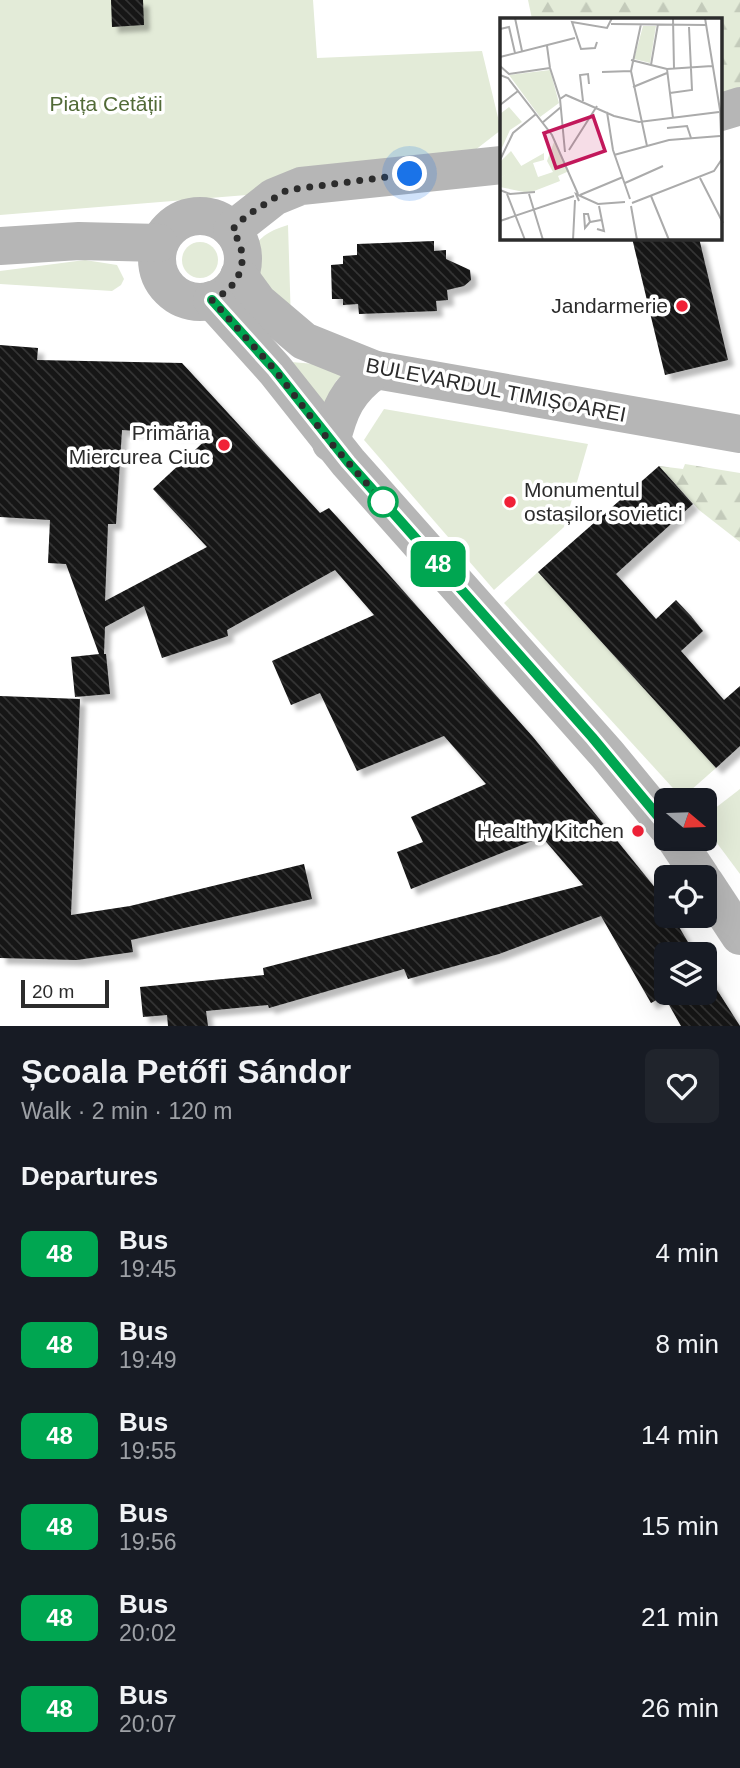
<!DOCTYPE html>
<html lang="en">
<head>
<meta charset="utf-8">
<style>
	body { margin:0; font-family:Arial,sans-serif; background:#20242c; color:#f1f3f6; height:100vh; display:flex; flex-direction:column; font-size:26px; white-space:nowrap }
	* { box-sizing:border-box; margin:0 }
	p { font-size:23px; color:#9ea1a6 }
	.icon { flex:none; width:38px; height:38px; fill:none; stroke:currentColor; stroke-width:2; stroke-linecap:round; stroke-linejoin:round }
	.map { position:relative; height:1026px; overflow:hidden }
	.drawer { display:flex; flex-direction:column; background:#171b24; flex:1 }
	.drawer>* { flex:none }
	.badge { padding:0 14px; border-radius:10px; font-size:24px; line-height:46px }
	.needle { width:46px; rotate:109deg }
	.tools { position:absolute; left:654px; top:788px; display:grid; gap:14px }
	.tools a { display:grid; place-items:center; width:63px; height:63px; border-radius:10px; background:#171b24; box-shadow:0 7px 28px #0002; font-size:35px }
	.scale { position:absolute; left:21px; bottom:18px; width:88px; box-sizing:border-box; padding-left:7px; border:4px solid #2c2c2c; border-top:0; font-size:19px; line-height:24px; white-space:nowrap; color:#2c2c2c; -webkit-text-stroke:5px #fff; paint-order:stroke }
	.you { position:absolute; width:35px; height:35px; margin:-18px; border:5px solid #fff; border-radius:50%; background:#1a73e8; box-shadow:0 0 0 10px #1a73e833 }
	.map>.badge { position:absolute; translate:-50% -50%; box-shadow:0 0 0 4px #fff }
	h2 { padding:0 21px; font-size:26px; line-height:63px }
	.round { display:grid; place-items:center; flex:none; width:74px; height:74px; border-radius:10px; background:#20242c }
	.headline { display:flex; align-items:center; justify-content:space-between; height:119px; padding:0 21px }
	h1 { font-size:33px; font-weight:800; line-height:52px }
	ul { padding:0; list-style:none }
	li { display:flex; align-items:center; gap:21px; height:91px; padding:0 21px }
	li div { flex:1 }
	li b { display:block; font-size:26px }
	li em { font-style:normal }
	li .badge { min-width:77px; font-weight:700; text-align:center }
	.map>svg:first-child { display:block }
	.green { fill:#e3ebd8 }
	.forest { fill:url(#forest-firs) }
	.building { fill:url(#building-back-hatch); fill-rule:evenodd; filter:url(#shadow) }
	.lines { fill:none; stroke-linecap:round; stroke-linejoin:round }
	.secondary { stroke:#b6b6b6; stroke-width:38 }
	.line-casing { stroke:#fff; stroke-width:16 }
	.line { stroke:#00a651; stroke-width:10 }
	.walk { stroke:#2c2c2c; stroke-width:7; stroke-dasharray:0 12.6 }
	.poi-dot { fill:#f02137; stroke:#fff; stroke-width:2.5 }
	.stop-dot { fill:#fff; stroke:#00a651; stroke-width:3.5 }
	.labels { text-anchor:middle; stroke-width:7; stroke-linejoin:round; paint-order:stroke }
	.park-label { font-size:21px; fill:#516a37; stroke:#fff }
	.poi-label { font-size:21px; fill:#2c2c2c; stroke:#fff; text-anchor:end }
	.street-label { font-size:21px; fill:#2c2c2c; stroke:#fff }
	.inset-road { fill:none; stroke:#ababab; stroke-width:2 }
	.view { fill:#c2185b; fill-opacity:0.15; stroke:#c2185b; stroke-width:3.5 }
	.inset-edge { fill:none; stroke:#2c2c2c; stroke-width:3.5 }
</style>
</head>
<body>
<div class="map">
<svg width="740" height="1026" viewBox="0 0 740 1026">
	<defs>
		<pattern id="forest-firs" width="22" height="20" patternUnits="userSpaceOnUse" patternTransform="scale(1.75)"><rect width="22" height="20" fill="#e3ebd8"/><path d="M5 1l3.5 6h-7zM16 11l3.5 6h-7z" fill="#c3caba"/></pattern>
		<pattern id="building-back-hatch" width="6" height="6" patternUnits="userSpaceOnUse" patternTransform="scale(1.75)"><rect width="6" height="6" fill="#131313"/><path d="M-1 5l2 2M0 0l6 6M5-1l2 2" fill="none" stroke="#363636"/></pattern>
		<filter id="shadow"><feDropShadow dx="6" dy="6" stdDeviation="2" flood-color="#0004"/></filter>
	</defs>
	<rect width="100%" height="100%" fill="#fff"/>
	<g class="green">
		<path d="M0 0H313L317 58 482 51 501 130 461 161 271 193 0 215Z"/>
		<path d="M288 225 291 322C267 291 221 244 288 225Z"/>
		<circle cx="200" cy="260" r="18"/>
		<path d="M85 260 117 265 124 279 121 285 112 291 0 284V271Z"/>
		<path d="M291 362 327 365 345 374 336 381 327 407Z"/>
		<path d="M384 409 588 444 564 527 494 590 364 440Z"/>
		<path d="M538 572 716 768 682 798 504 603Z"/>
		<path d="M740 789V874L705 827V816Z"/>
	</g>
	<g class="forest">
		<path d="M528 0H740V87L721 94V19H532Z"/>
		<path d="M685 464 740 473V542L699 510 659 466 683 469Z"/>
	</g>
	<g class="building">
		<path d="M111 0H143L144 25 112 27Z"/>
		<path d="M632 238H699L728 360 665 375Z"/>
		<path d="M434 241V251L446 250V259L470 270 471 280 464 286 447 290 448 300 436 301 437 311 359 314 358 304 343 305V299H332L331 265 343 264V256L357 255V244Z"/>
		<path d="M0 345 38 348 37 360 182 363 320 513 329 508 376 560 533 737 657 890 667 907V915H672L695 954H667V992H705V971L740 1026H681L664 996 651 1003 601 916 499 954 408 979 404 969 269 1008 268 1005 206 1011 208 1026H168L167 1015 143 1017 140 987 264 975 263 968 583 885 542 837 411 889 397 852 423 842 411 817 486 784 444 736 357 771 320 693 291 705 272 661 374 615 335 570 227 630 228 636 162 658 144 606 105 627 104 654H106L110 694 75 697 71 657 99 654 66 564 48 563 50 520 0 517ZM122 430 210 436 153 489 207 547 105 601 108 524H116Z"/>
		<path d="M659 466 693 504 616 574 656 619 676 600 691 616 703 631 681 651 724 700 740 686V746L716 768 538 572Z"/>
		<path d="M0 696 80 699 71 915 130 906 304 864 312 899 131 940 133 952 77 960 0 958Z"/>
	</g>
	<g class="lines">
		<g class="secondary">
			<path d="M721 112 740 106"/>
			<circle cx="200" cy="259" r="43"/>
			<path d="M232 230 274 197 301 186 502 165"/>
			<path d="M0 246 79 241 159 243"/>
			<path d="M239 276 258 302 304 341 376 370 740 434"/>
			<path d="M212 300 275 370 348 462 607 754 667 827"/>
			<path d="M331 443C339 410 347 390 376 370"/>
			<path d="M675 838 701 877"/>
			<path d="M705 883 740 936"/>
		</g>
	</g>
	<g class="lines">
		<defs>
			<path id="line" d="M212 300 275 370 348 462 592 737 667 827"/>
		</defs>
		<use href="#line" class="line-casing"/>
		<use href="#line" class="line"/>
		<path class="walk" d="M383 502 331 443 275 370 212 300C241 287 252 257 232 230L246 216 287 190 410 174"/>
	</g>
	<g class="poi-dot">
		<circle cx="682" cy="306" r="7"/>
		<circle cx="224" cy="445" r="7"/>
		<circle cx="510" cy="502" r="7"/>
		<circle cx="638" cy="831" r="7"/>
	</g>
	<circle class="stop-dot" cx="383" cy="502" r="14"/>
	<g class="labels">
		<g class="park-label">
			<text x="106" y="111">Piața Cetății</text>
		</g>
		<g class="poi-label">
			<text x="668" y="313">Jandarmerie</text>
			<text x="210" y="440">Primăria<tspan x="210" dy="24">Miercurea Ciuc</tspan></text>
			<text x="524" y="497" text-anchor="start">Monumentul<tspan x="524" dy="24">ostașilor sovietici</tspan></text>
			<text x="624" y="838">Healthy Kitchen</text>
		</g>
		<g class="street-label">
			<text transform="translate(496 390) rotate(11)" y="7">BULEVARDUL TIMIȘOAREI</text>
		</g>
	</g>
	<g transform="translate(500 18)">
		<rect width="222" height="222" fill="#fff"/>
		<path d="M143 8H156L150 45 134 41ZM50 52 59 85 40 99 9 57ZM9 89 22 104 10 112 0 134V96ZM54 124 69 153 58 158 60 163 29 175 0 169V160L44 135V142L33 145 38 159 53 154 47 143Z" fill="#e3ebd8"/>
		<path d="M11 133 22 149 0 160V144Z" fill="#e3ebd8"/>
		<path class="inset-road" d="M15 0 22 33M173 0 174 51M205 0 220 92M111 6 206 7M141 6 131 53 147 128M0 11 9 9 15 35M97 24 95 30 81 31 72 4 107 10 112 0M47 28 50 50M0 39 75 20M131 42 167 51 212 48M151 47 158 6M0 48 9 56 50 50M50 50 60 81 65 134M167 51 173 100M102 54 131 53M0 57 8 60 52 117 78 176M133 69 167 55M170 75 192 72 189 9M60 81 66 77 114 98 139 104 219 94M83 83 80 57 88 56 89 66M0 87 18 73M107 94 113 132 130 181M42 105 61 89M167 110 187 108 191 120M69 132 97 88M114 137 169 122 220 118M0 142 13 115 36 96M200 160 223 205M125 165 163 148M0 172 10 176 35 174M7 176 25 222M29 176 43 222M80 177 123 159M151 178 169 222M79 183 76 176 98 186 125 184M132 185 214 153 222 141 220 92M131 188 137 222M0 203 74 178M90 204 85 210 84 196H88L90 204 101 202M97 211 104 213 99 188M73 222 75 182"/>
		<path class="view" d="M93 98 105 133 56 150 44 115Z"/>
		<rect width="222" height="222" class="inset-edge"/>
	</g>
</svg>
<div class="tools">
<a><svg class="needle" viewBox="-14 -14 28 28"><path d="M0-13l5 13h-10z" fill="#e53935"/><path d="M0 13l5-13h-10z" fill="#9ea1a6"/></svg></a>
<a><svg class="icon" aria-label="locate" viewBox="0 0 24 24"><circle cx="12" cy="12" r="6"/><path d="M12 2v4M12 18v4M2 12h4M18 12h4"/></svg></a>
<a><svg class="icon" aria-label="layers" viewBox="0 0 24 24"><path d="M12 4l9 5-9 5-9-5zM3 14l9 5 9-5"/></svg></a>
</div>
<div class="scale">20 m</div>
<div class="you" style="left:410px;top:174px"></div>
<b class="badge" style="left:438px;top:564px;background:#00a651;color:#fff">48</b>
</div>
<section class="drawer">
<div class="headline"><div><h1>Școala Petőfi Sándor</h1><p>Walk · 2 min · 120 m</p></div><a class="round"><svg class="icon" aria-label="heart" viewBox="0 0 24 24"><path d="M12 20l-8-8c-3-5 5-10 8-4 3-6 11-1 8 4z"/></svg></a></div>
<h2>Departures</h2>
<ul>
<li><span class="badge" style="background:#00a651;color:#fff">48</span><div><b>Bus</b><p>19:45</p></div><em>4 min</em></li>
<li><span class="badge" style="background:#00a651;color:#fff">48</span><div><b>Bus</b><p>19:49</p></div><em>8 min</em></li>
<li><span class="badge" style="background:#00a651;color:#fff">48</span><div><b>Bus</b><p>19:55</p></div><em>14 min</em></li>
<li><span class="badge" style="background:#00a651;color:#fff">48</span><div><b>Bus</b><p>19:56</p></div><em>15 min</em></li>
<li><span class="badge" style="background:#00a651;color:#fff">48</span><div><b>Bus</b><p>20:02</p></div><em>21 min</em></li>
<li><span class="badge" style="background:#00a651;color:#fff">48</span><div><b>Bus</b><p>20:07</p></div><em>26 min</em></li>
</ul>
</section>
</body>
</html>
